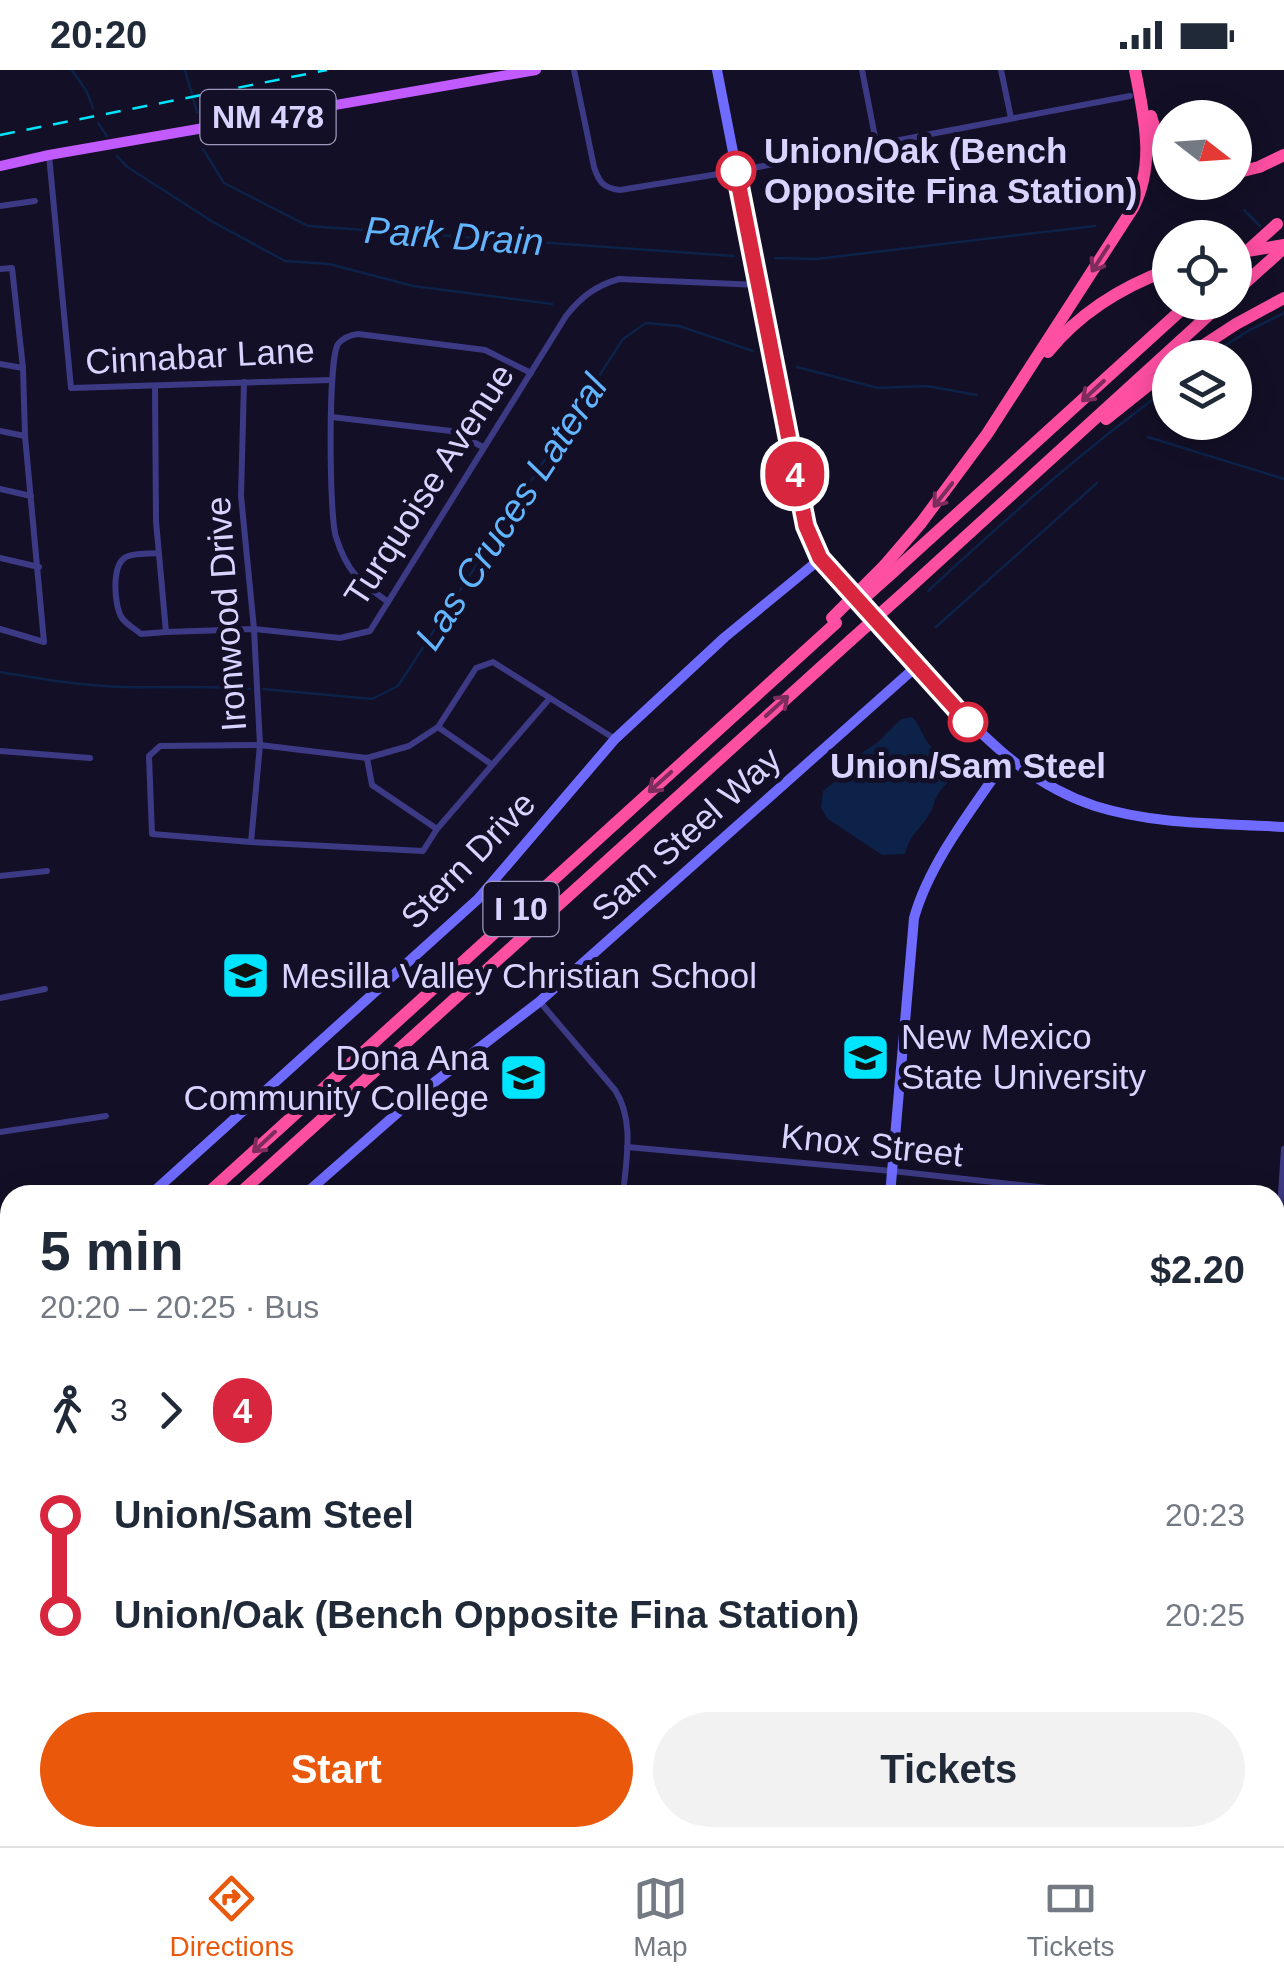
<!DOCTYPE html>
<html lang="en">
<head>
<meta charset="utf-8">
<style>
	body { margin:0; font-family:Helvetica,sans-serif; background:#f2f2f3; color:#1f2937; height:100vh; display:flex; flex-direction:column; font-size:38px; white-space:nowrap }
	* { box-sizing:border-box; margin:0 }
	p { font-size:32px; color:#747a83 }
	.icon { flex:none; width:55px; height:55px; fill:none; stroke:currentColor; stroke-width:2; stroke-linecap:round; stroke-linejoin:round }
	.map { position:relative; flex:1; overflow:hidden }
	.side { position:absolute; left:0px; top:1115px; width:1285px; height:662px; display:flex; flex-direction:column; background:#fff; border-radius:30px 30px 0 0; box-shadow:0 5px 25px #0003 }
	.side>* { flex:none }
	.badge { padding:0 20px; border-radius:32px; font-size:35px; line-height:65px }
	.needle { width:65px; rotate:107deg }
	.buttons { position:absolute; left:1152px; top:30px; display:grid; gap:20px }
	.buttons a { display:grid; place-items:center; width:100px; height:100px; border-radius:50%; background:#fff; box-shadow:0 5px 25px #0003; font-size:50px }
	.map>.badge { position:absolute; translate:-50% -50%; box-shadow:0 0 0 5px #fff }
	.legs { display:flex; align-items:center; gap:15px; height:110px; padding:0 40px; font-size:32px }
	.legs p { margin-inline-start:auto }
	.head { display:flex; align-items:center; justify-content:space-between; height:170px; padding:0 40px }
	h1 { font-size:55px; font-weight:600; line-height:75px }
	.button { display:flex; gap:20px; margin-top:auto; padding:20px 40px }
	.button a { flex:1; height:115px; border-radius:60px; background:#ea580c; color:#fff; font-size:40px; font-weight:600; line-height:115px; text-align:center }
	.button a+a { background:#f2f2f3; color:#1f2937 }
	ul { padding:0 40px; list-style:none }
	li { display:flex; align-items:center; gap:35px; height:100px; font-size:38px }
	li i { display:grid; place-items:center; width:15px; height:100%; margin:0 12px; background:currentColor }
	li i::after { content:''; width:25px; height:25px; margin:-12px; border:8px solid; border-radius:50%; background:#fff }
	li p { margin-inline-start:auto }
	li:first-child i { background:linear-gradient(#0000 50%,currentColor 0) }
	li:last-child i { background:linear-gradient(currentColor 50%,#0000 0) }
	.status { display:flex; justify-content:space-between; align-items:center; height:70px; padding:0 50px; background:#fff; direction:ltr }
	.status svg { height:28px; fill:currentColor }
	.dock { display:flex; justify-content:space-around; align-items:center; height:140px; border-top:2px solid #e0e1e3; background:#fff; font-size:28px; color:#747a83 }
	.dock a { display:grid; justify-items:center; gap:5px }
	.dock .selected { color:#ea580c }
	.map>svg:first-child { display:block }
	.green { fill:#12302f }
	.water { fill:#0c2248 }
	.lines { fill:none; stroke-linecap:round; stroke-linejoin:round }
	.stream { stroke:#0c2248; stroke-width:2.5 }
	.street { stroke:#3d3a85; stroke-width:6 }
	.secondary { stroke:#6f6bff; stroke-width:10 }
	.primary { stroke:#c25bff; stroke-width:10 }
	.highway { stroke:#ff4fa3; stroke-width:12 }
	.rail { stroke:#00e5ff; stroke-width:2.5; stroke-dasharray:15 12; stroke-linecap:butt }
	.highway-bridge { stroke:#ff4fa3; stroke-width:12 }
	.oneway { stroke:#7d2c5e }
	.line-1-casing { stroke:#fff; stroke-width:22 }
	.line-1 { stroke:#d7263d; stroke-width:15 }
	.stop-1-dot { fill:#fff; stroke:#d7263d; stroke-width:5 }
	.labels { text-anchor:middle; stroke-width:10; stroke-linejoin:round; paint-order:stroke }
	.shield { fill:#130f26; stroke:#9e99be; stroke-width:2.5 }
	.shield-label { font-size:32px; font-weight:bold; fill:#d9d4ff }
	.stop-label { font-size:35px; font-weight:bold; fill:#d9d4ff; stroke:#130f26; text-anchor:start }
	.street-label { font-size:35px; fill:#d9d4ff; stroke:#130f26 }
	.poi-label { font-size:35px; fill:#d9d4ff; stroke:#130f26; text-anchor:start }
	.water-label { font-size:38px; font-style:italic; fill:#62b6ff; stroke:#130f26 }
</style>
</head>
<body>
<div class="status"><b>20:20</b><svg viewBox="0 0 49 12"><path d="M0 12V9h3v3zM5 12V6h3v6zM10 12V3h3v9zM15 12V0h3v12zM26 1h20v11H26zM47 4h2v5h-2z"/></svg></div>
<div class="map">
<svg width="1284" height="1776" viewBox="0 0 1284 1776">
	<rect width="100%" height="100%" fill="#130f26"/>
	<g class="green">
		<path d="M1275 1277 1284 1293V1356L1275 1355Z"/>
		<path d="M1275 1379 1284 1380V1654H1275Z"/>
		<path d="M582 1768H737L736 1776H581Z"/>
	</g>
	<path class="water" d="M912 647C919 654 920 660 925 668 931 679 940 684 950 690 958 711 946 710 937 726 934 730 934 737 931 741 921 760 912 760 905 784L882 785 828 749 821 738 823 721 838 709 850 691 878 672 901 649Z"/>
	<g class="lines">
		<g class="stream">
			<path d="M72 0 87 22 93 38"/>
			<path d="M185 0 197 42"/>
			<path d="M98 53 107 66"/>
			<path d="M203 79 224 113 308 156 734 186"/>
			<path d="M117 86 126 96 213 152 285 191 329 194 413 216 552 234"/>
			<path d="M1244 140 1260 156"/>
			<path d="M775 188 816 189 1095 156"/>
			<path d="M1205 288 1248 261 1284 243"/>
			<path d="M797 297 878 318 927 316 977 325"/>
			<path d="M1148 367 1284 409"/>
			<path d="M928 521C1006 449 1084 379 1170 317"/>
			<path d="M936 557 1097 413"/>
			<path d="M0 602C41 609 83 616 125 617 167 618 208 615 250 619"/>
			<path d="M263 619 372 629 398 616 623 269 646 253 679 256 753 281"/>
		</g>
		<g class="street">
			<path d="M574 0 594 97C599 112 603 118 620 120L737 101 1130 26"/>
			<path d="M862 0 876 72"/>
			<path d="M1001 0 1011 48"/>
			<path d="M49 85 71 318 331 310"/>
			<path d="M0 136 35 131"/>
			<path d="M0 199 12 198 23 298 25 366 44 572 0 559"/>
			<path d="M0 294 23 298"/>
			<path d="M244 312 241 426 254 559 260 675 251 772"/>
			<path d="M155 316 156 451 166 562 254 559 340 568 370 561 566 246C581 227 595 216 619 209L759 215"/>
			<path d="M332 347 451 361 483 377"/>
			<path d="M0 361 25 366"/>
			<path d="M0 419 31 426"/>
			<path d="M158 483C149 484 133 483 126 487 111 495 114 536 122 548 126 554 135 559 141 564L166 562"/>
			<path d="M0 488 39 497"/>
			<path d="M388 532C359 511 347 502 336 467 329 446 328 289 338 274 344 267 350 265 358 264L485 280 531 303"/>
			<path d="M550 628 437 759 423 781 251 772 152 764 149 686 160 676 260 675 367 688 409 676 438 657 476 598 493 592 615 669"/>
			<path d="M438 657 491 694"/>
			<path d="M0 681 90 688"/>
			<path d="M367 688 372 715 437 759"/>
			<path d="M0 806 47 801"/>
			<path d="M0 928 45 919"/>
			<path d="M540 932 615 1020C635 1051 626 1090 623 1125"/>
			<path d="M0 1062 106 1046"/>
			<path d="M627 1077 892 1101 1112 1125"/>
			<path d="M1275 1213 1284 1079"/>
			<path d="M1275 1257 1284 1284"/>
			<path d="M2 1426 10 1435"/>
			<path d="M0 1429 10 1420"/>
			<path d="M0 1544 10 1555 0 1564"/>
			<path d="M0 1609 10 1620"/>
			<path d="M1275 1664H1284"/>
			<path d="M0 1668 10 1659"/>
			<path d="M1275 1751 1284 1745"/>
			<path d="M465 1768H475"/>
			<path d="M491 1768 494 1776"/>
			<path d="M41 1776 42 1768"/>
			<path d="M115 1776 118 1768"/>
			<path d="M200 1776 210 1768"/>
			<path d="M572 1776 573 1768"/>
			<path d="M1046 1776V1768"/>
			<path d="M1233 1776 1234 1768"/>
		</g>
		<g class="secondary">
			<path d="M717 0 806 456 820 489C853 524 886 559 918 596 970 653 1019 711 1095 736 1155 755 1221 753 1284 757"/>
			<path d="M150 1125 478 829 615 669 725 567 820 489"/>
			<path d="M304 1125 419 1024 539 932 918 595"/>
			<path d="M890 1125 914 848C930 791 974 737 1007 688"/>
			<path d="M0 1261 10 1252"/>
			<path d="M1275 1368 1284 1369"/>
			<path d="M0 1399 10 1390"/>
			<path d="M247 1776V1768"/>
			<path d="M271 1776 272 1768"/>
			<path d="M840 1776 841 1768"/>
		</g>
		<path class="primary" d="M0 96 49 85 536 0"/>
		<g class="highway">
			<path d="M1151 46 1160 77 1170 88"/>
			<path d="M1235 103 1259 97 1284 85"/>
			<path d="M1235 183 1284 175"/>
			<path d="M1235 222 1284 178"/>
			<path d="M1048 282C1079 243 1124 216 1170 199"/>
			<path d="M1184 288 1236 254 1284 228"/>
			<path d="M1106 349 1170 298"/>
			<path d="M885 495 921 453 987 364 1133 138C1156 93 1144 47 1135 0"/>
			<path d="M892 503 1190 232"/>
			<path d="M908 519 1223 232"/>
			<path d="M206 1125 836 553"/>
			<path d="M238 1125 851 570"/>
			<path d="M0 1311 10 1302"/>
			<path d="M0 1340 10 1331"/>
		</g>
		<path class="rail" d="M0 65 327 0"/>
		<g class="highway-bridge">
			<path d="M1235 192 1277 154"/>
			<path d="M864 528 892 503"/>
			<path d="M832 548 885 495"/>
			<path d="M851 570 908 519"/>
		</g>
	</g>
	<defs><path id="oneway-shaft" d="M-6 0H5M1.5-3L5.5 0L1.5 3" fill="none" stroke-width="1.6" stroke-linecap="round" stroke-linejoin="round" transform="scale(2.5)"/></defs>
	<g class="oneway">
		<use href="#oneway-shaft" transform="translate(1100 189) rotate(123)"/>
		<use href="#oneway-shaft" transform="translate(1093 321) rotate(137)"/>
		<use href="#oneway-shaft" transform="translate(943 425) rotate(128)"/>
		<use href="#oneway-shaft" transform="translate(777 636) rotate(-42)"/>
		<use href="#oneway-shaft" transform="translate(660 712) rotate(138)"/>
		<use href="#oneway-shaft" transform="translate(264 1072) rotate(137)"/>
	</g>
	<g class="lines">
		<defs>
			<path id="line-1" d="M736 101 806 456 820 488 968 652"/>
		</defs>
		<use href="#line-1" class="line-1-casing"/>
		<use href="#line-1" class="line-1"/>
	</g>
	<defs>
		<symbol id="school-square" viewBox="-11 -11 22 22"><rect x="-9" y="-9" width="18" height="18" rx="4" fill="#00e5ff" stroke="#130f26"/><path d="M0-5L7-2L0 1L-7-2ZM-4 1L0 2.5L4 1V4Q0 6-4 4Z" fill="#111"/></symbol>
		<symbol id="university-square" viewBox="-11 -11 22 22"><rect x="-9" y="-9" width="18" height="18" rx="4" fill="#00e5ff" stroke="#130f26"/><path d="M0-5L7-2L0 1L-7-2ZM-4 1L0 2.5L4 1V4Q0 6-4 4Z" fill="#111"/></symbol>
	</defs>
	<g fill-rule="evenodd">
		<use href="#school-square" x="218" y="878" width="55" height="55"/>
		<use href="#university-square" x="838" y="960" width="55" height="55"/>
		<use href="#university-square" x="496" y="980" width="55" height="55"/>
	</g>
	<g class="stop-1-dot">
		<circle cx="736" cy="101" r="18"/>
		<circle cx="968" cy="652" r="18"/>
	</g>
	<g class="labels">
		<g class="shield">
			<rect x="200.5" y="20" width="135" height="54" rx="8"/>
			<rect x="483.5" y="812" width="75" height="54" rx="8"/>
		</g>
		<g class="shield-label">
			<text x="268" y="58">NM 478</text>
			<text x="521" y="850">I 10</text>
		</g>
		<g class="stop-label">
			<text x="764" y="93">Union/Oak (Bench<tspan x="764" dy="40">Opposite Fina Station)</tspan></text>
			<text x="968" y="708" text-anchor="middle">Union/Sam Steel</text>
		</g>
		<g class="street-label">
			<text transform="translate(200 286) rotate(-3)" y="12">Cinnabar Lane</text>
			<text transform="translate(429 415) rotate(-57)" y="12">Turquoise Avenue</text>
			<text transform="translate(226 544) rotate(-94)" y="12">Ironwood Drive</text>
			<text transform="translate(686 764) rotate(-42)" y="12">Sam Steel Way</text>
			<text transform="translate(468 790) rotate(-46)" y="12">Stern Drive</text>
			<text transform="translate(872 1075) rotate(6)" y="12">Knox Street</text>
		</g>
		<g class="poi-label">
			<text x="281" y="918">Mesilla Valley Christian School</text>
			<text x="901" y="979">New Mexico<tspan x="901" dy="40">State University</tspan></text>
			<text x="489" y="1000" text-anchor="end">Dona Ana<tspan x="489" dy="40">Community College</tspan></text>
		</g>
		<g class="water-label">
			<text transform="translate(454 166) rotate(4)" y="13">Park Drain</text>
			<text transform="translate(511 442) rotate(-57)" y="13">Las Cruces Lateral</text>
		</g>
	</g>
</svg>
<div class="buttons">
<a><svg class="needle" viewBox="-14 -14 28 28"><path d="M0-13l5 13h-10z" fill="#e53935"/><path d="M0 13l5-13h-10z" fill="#747a83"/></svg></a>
<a><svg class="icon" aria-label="locate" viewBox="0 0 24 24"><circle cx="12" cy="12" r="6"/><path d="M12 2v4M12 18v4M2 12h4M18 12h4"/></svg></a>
<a><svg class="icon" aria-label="layers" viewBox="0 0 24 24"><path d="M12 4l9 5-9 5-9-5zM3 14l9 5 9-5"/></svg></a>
</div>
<b class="badge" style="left:795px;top:404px;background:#d7263d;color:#fff">4</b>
<section class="side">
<div class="head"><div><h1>5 min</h1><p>20:20 – 20:25 · Bus</p></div><b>$2.20</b></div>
<div class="legs"><svg class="icon" aria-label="walk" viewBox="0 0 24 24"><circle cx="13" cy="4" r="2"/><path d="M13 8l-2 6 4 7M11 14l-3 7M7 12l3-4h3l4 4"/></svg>3<svg class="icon" aria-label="forward" viewBox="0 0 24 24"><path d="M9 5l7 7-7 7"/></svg><b class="badge" style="background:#d7263d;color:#fff">4</b></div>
<ul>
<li><i style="color:#d7263d"></i><b>Union/Sam Steel</b><p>20:23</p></li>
<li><i style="color:#d7263d"></i><b>Union/Oak (Bench Opposite Fina Station)</b><p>20:25</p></li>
</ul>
<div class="button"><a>Start</a><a>Tickets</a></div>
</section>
</div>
<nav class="dock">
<a class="selected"><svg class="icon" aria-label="directions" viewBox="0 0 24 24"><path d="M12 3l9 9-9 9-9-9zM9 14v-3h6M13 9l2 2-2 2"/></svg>Directions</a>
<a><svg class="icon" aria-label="map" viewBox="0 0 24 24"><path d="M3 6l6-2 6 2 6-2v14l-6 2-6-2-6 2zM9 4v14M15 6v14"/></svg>Map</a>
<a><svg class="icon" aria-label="tickets" viewBox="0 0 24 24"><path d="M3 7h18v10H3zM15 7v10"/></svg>Tickets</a>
</nav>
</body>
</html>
